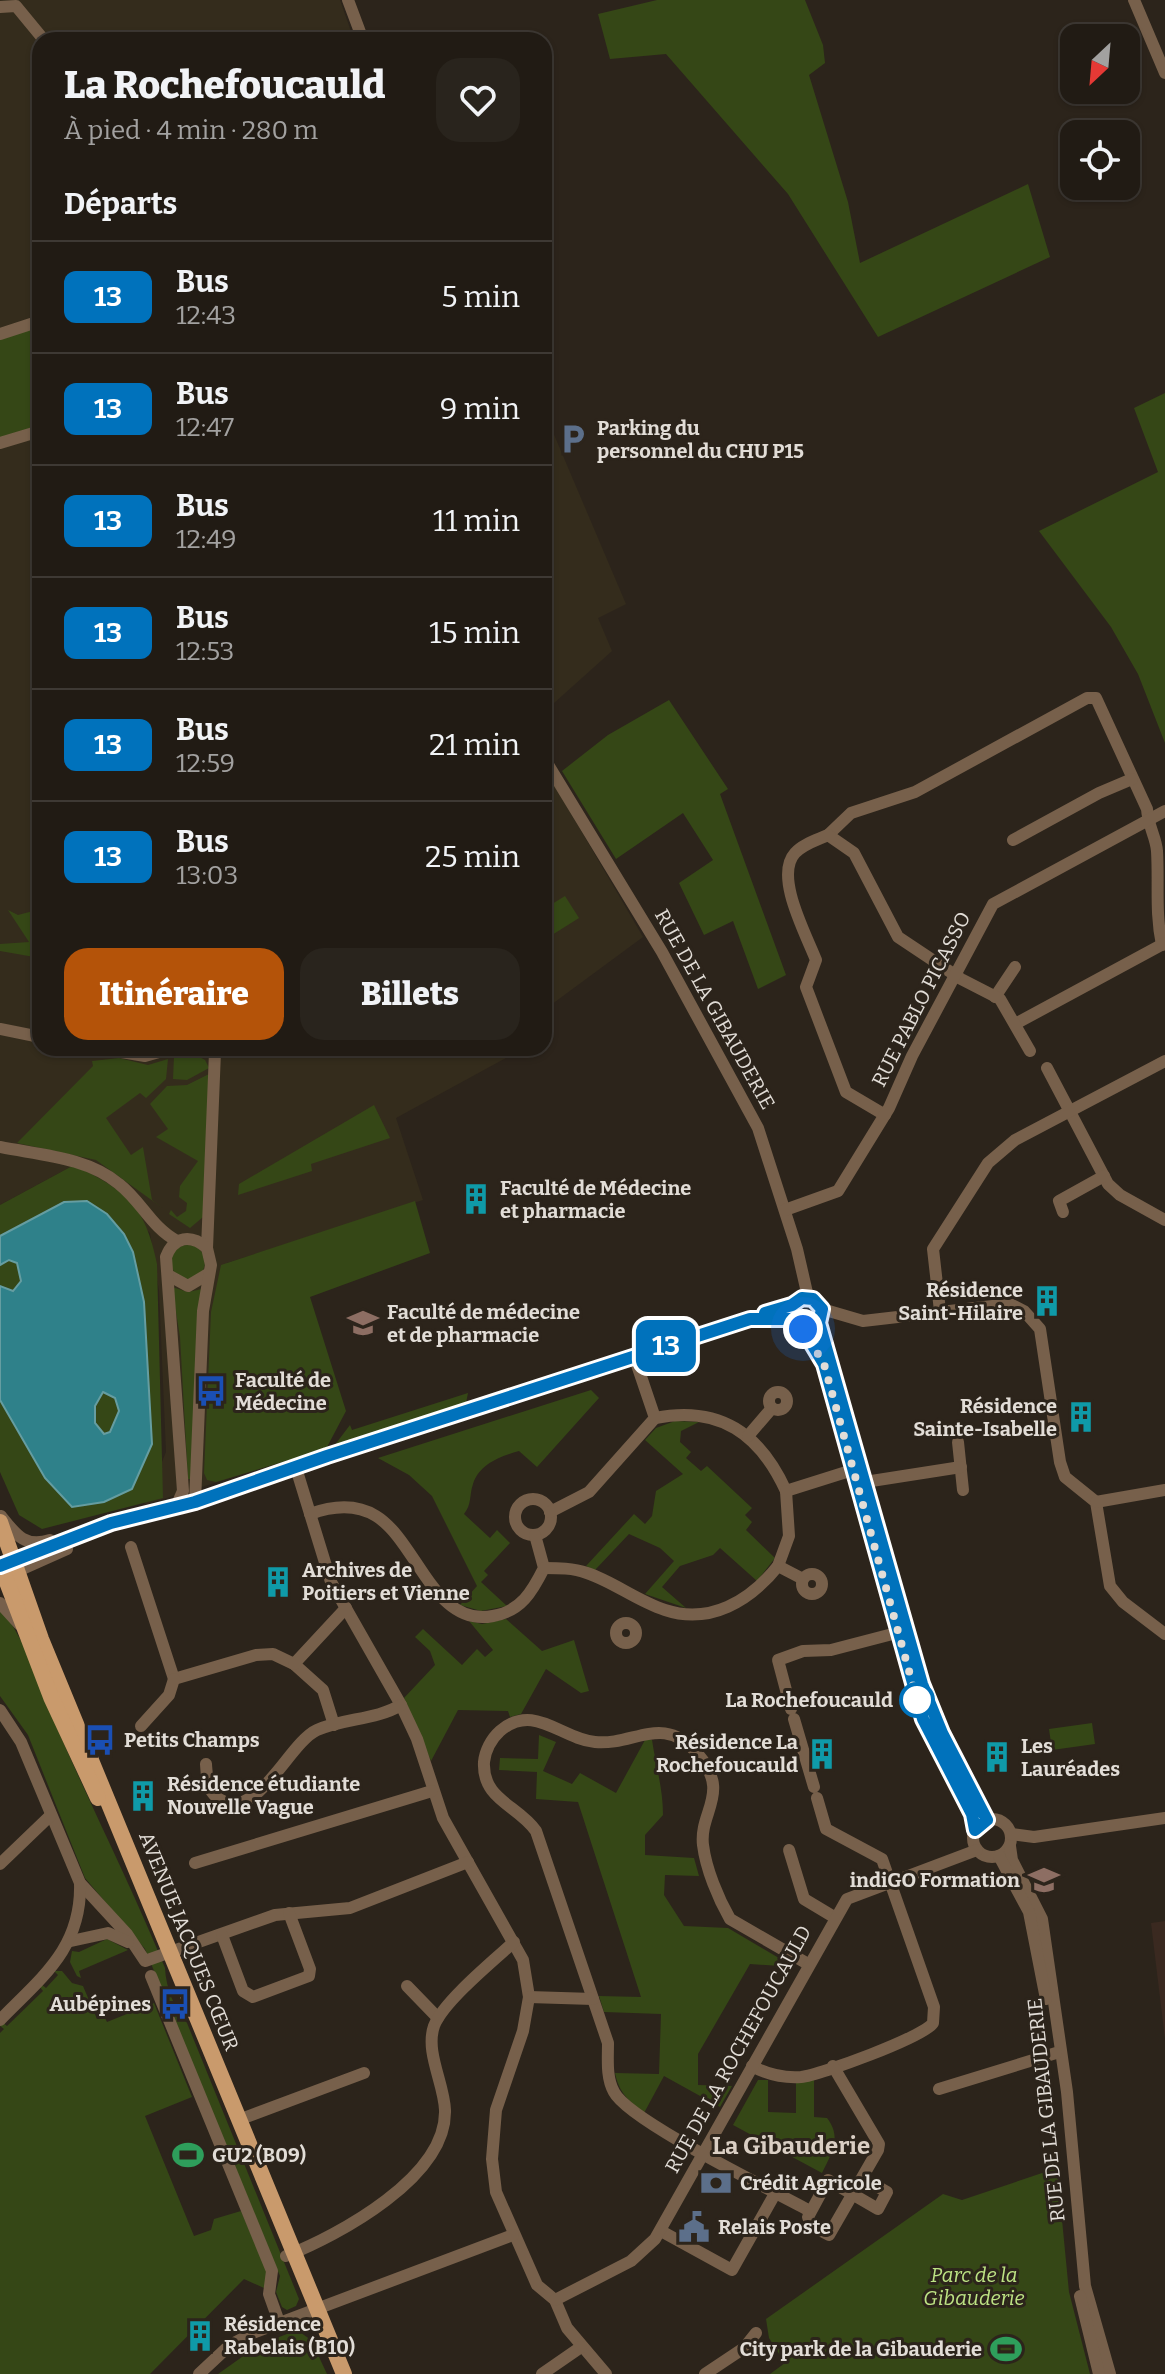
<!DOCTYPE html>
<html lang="fr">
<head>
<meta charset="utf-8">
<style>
	body { margin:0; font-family:Bitter,serif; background:#29241d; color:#f1f3f6; height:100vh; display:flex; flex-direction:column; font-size:30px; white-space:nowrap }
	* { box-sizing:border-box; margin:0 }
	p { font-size:26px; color:#a2a1a0 }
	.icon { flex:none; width:44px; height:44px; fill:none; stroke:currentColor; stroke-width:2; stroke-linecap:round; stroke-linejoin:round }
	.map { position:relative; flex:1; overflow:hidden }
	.details { position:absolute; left:32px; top:32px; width:520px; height:1024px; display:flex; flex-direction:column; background:#211b14; border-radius:24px; box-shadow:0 2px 6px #0004,0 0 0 2px #3e3934 }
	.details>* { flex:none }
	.badge { padding:0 16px; border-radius:12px; font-size:28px; line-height:52px }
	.needle { width:52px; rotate:206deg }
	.buttons { position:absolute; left:1060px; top:24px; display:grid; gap:16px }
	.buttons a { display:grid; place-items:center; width:80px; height:80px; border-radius:16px; background:#211b14; box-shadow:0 2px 6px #0004,0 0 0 2px #3e3934; font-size:40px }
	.you { position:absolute; width:40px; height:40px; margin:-20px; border:6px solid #fff; border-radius:50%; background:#1a73e8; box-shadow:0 0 0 12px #1a73e833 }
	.map>.badge { position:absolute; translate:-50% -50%; box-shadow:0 0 0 4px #fff }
	h2 { padding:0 32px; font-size:30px; line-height:72px }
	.round { display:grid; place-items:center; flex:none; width:84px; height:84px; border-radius:24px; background:#29241d }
	.head { display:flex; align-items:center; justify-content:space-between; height:136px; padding:0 32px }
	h1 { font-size:38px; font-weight:800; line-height:60px }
	.primary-button { display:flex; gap:16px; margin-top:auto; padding:16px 32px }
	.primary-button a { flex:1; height:92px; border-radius:24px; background:#b45309; color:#fff; font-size:32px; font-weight:800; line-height:92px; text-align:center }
	.primary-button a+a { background:#29241d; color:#f1f3f6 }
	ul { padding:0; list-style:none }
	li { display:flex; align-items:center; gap:24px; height:112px; padding:0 32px; border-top:2px solid #3e3934 }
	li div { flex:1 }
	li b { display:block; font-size:30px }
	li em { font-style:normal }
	li .badge { min-width:88px; font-weight:700; text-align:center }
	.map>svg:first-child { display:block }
	.education { fill:#3a2920 }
	.medical { fill:#342c1c }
	.green { fill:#354716 }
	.water { fill:#2f818a; stroke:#659da1; stroke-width:2; fill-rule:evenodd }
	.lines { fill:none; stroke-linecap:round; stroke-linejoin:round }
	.minor { stroke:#77604b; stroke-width:12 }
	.major { stroke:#c99a6c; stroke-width:16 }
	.line-casing { stroke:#fff; stroke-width:18 }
	.line { stroke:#0072bc; stroke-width:12 }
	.walk { stroke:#e2ddd7; stroke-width:8; stroke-dasharray:0 14.4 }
	.stop-dot { fill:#fff; stroke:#0072bc; stroke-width:4 }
	.labels { text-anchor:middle; stroke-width:6; stroke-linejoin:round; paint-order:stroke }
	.poi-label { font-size:20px; font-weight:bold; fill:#e2ddd7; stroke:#2c241b; text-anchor:start }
	.street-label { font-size:20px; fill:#e2ddd7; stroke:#2c241b }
	.stop-label { font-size:20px; font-weight:bold; fill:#e2ddd7; stroke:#2c241b; text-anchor:end }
	.park-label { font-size:20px; font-style:italic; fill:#bde384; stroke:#2c241b }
	.quarter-label { font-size:24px; font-weight:bold; fill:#dacfc4; stroke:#2c241b }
</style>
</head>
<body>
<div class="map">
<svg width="1165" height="2374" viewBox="0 0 1165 2374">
	<rect width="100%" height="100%" fill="#2c241b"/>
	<path class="education" d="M1165 1921V2039L1151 1923Z"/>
	<g class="medical">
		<path d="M0 0H340L354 40H40V1048H524L396 1118 423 1200 227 1263 266 1467 144 1505 166 1452 159 1291 150 1233 74 1165 0 1205Z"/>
		<path d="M544 411 626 604 598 618 612 651 544 712Z"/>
		<path d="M544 767 643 937 544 1010Z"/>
	</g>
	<g class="green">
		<path d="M657 0H805L823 45 825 63 809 75 848 202 860 263 1028 184 1050 257 878 337 788 194 666 54 610 59 598 14Z"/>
		<path d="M40 326V426L0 438V339Z"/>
		<path d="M1165 393V743L1138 674 1111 627 1039 531 1158 472 1134 408Z"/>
		<path d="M669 700 728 789 720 794 786 975 758 989 733 921 704 935 679 883 713 860 683 813 616 859 562 771 608 735Z"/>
		<path d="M565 896 579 918 544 940V909Z"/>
		<path d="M8 910 18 915 33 911 39 914 40 958 0 951V944L29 942Z"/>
		<path d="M187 1050 205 1060 209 1068 187 1080 173 1079 174 1056Z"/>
		<path d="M119 1058 148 1065 168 1059 166 1079 146 1098 140 1093 106 1118 131 1155 143 1147 152 1200 164 1209 96 1160 17 1143 93 1066 92 1061Z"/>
		<path d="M209 1074 203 1217 190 1228 169 1214 171 1210 177 1217 186 1211 187 1203 179 1197 180 1186 198 1161 156 1137 168 1129 150 1104 167 1086 187 1085Z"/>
		<path d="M374 1105 390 1138 311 1164 312 1171 238 1195 239 1184Z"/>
		<path d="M74 1165C127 1192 144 1203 157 1264L163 1498 42 1529 19 1515 0 1472V1205Z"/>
		<path d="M415 1201 430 1253 310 1297 346 1411 326 1449 216 1482 207 1480 204 1473 211 1312 221 1265Z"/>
		<circle cx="188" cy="1262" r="17"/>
		<path d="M172 1287 188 1292 202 1289 193 1479H188L180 1337Z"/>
		<path d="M591 1390 599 1398 537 1467 519 1451C501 1456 479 1464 473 1484 469 1496 472 1504 464 1514L490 1538 497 1530 510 1543 484 1571 488 1575 481 1582 507 1606 481 1611 460 1605 477 1586 432 1496 409 1475 378 1458Z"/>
		<path d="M468 1393 466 1403 334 1446 350 1425 352 1430Z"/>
		<path d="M675 1421 699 1422 681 1431 680 1442 691 1452 686 1458 701 1471 707 1466 752 1508 745 1515 752 1522 746 1530 775 1558 757 1581 720 1548 713 1555 680 1566 662 1587 686 1608 645 1594 674 1561 660 1548 629 1534 595 1570 586 1566 634 1514 645 1524 652 1516 656 1491 683 1474 645 1440 656 1428Z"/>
		<path d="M0 1607C27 1642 40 1687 57 1728 92 1809 132 1887 165 1968 166 1988 174 2008 187 2023L299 2299 296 2306 287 2310 282 2307 276 2292 280 2276 145 1949 85 1878 28 1735 0 1696Z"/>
		<path d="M506 1619 542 1651 574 1640 589 1691 581 1693 546 1669 521 1714 510 1717 508 1711 458 1710 431 1761 404 1698 435 1665 430 1651 415 1637 423 1629 462 1665 477 1649 485 1657 493 1650 469 1621 482 1624Z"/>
		<path d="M1092 1723 1095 1744 1052 1750 1049 1729Z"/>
		<path d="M539 1735 556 1742 543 1771 572 1784 580 1773 616 1793 645 1740H652C656 1767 663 1788 663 1815L645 1835V1855L694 1858 699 1876 665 1875 664 1895 684 1926 728 1928 794 1967 750 1964 698 2054V2085L732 2086 720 2107 664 2076 644 2113C629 2101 619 2093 615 2073L659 2074 661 2014 604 2012 599 1996 641 1997 578 1802 536 1799 537 1772 499 1770 500 1758 538 1759Z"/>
		<path d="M107 1939 128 1950 79 1971 81 1978 77 1976 70 1962 72 1951 79 1952Z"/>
		<path d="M54 1971H62L72 1983 83 1986 97 2019 104 2016 107 2022 154 2003 192 2097 145 2116 194 2236 211 2230 214 2219 241 2211 269 2276 264 2288 244 2279 150 2374H0V2033L4 2029 0 2026 2 2022 7 2026 43 1991 39 1986 41 1984 46 1988 58 1975Z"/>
		<path d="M814 2078V2117L827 2118C842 2137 832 2153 822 2173L733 2125 758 2080H768V2112L796 2113V2083Z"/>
		<path d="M1057 2168 1069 2292 1090 2374H770L785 2363 769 2338 766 2319 943 2194 962 2200Z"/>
		<path d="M297 2330 311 2340 327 2374H218L259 2345Z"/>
	</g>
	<path class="water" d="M87 1201 107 1214 124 1234 133 1252 144 1302 152 1444 132 1489 104 1502 72 1507 45 1478 0 1400V1286L13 1291 21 1281 17 1263 9 1260 0 1265V1236L64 1202ZM103 1392 115 1398 119 1411 110 1432 104 1434 95 1423V1406Z"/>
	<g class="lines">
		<g class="minor">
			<path d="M348 0 363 40"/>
			<path d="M1134 0 1165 73"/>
			<path d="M0 7 16 6 44 40"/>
			<path d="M0 334 40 321"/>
			<path d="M0 443 40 431"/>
			<path d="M544 758 662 952 758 1128 797 1249 808 1297"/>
			<path d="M828 835 851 813 915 792 1087 698H1096L1147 809C1148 826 1156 837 1157 851 1159 884 1155 912 1162 945"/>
			<path d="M1013 840 1099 793 1132 779"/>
			<path d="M995 997 1015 967"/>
			<path d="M1015 1024 1165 943"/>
			<path d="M0 1029 40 1037"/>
			<path d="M98 1048 145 1056 173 1048"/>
			<path d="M202 1048 215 1052 225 1048"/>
			<path d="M1047 1068 1108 1184 1120 1195 1165 1220"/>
			<path d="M885 1115 846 1092 806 987 816 960C806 934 774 876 795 853 803 844 817 840 828 835L854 853 898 937 961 979 1000 999 1030 1051"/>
			<path d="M0 1147C40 1155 87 1157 119 1184 142 1202 151 1227 177 1241"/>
			<path d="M785 1210 838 1191 889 1108 912 1056 993 904 1165 811"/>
			<path d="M1063 1212 1059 1201 1104 1176"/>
			<path d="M168 1275 188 1286 208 1274"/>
			<circle cx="806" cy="1313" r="16"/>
			<path d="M822 1309 863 1321 1010 1304 1024 1311 1040 1329 1060 1462 1065 1477 1096 1502 1110 1586 1123 1602 1165 1634"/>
			<path d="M940 1311 933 1249 988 1163 1015 1140 1165 1061"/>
			<path d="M819 1323 922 1684 942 1733 987 1820"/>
			<path d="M803 1329 824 1364 923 1719 972 1814 975 1830"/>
			<circle cx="778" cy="1401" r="9"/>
			<path d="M655 1418C720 1405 760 1434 786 1491L859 1468"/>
			<path d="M748 1436 772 1408"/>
			<path d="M958 1442 963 1490"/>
			<path d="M296 1468 331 1582 401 1705 417 1739 443 1818 523 1960 529 1997 523 2031 496 2110 492 2159 496 2192 537 2285 555 2300 567 2328 606 2374"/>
			<path d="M865 1482 961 1467"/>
			<circle cx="533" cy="1517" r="18"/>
			<path d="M195 1502 203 1311 211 1265 207 1248 215 1052"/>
			<path d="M1096 1502 1165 1490"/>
			<path d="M176 1507 183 1491 166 1257C174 1236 191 1234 207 1248"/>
			<path d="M550 1512 589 1492 655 1418 634 1356"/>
			<path d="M310 1514C332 1506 355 1503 376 1516 417 1541 434 1628 493 1616 521 1611 532 1592 544 1568L535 1535"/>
			<path d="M1 1516C16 1535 25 1548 50 1540"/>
			<path d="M131 1547 174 1679 256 1655 273 1654 294 1664 323 1690 334 1725"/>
			<path d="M6 1564 111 1523 195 1502 327 1456 792 1305"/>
			<path d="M778 1566 789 1536 786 1491"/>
			<path d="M544 1568C558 1568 573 1568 587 1573 614 1582 637 1601 665 1610 710 1625 750 1601 778 1566L803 1579"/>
			<path d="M11 1574 67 1549"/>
			<circle cx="812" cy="1584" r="10"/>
			<path d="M0 1603 19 1624"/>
			<circle cx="626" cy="1633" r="10"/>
			<path d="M294 1664 346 1608"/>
			<path d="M791 1709 778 1660 803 1651 831 1650 904 1631"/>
			<path d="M0 1710 21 1742 80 1883 127 1934 145 1961 275 1915 350 1908 468 1862"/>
			<path d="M794 1719 814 1787"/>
			<path d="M141 1726 169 1695 174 1679"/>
			<path d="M206 1764C207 1779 207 1794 223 1801 258 1819 290 1742 317 1730 344 1718 376 1720 401 1705"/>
			<circle cx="992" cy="1838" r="19"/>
			<path d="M1011 1834 1034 1837 1165 1818"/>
			<path d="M1010 1846 1012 1860 1042 1919 1067 2092 1085 2286 1110 2374"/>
			<path d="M789 1850 804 1899 834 1917"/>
			<path d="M999 1856 1029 1912 1046 1999"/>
			<path d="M195 1863 432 1791"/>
			<path d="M0 1864 51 1815"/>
			<path d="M222 1935 243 1991 253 1997 309 1976 310 1969 289 1913"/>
			<path d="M71 1941 108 1933 128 1942"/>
			<path d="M808 1964 730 1919C718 1898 706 1869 703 1845 699 1811 732 1793 697 1753 663 1713 634 1746 595 1742 561 1739 534 1702 500 1731 491 1739 485 1751 484 1762 482 1800 518 1805 536 1831L608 2043C608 2059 606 2078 614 2092 629 2121 774 2191 810 2211"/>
			<path d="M151 1976 272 2271 269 2294 279 2322"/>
			<path d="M407 1986 438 2018"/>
			<path d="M529 1997 593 1999"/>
			<path d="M0 2020C42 1977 82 1948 80 1883"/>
			<path d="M752 2066C766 2074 784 2078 801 2077 820 2075 924 2037 933 2023L934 2007 882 1859 826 1829 817 1798"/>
			<path d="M833 2066 879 2144 878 2150 829 2235 812 2226 808 2217 828 2180 878 2209 887 2192 862 2178"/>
			<path d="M939 2089 1056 2053"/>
			<path d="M241 2119 364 2073"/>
			<path d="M661 2231 732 2270 776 2192"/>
			<path d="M286 2256C339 2235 447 2177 445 2110 444 2083 425 2052 434 2026 443 2002 494 1960 514 1942"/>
			<path d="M1080 2296 1099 2374"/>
			<path d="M555 2300 631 2261 655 2239 847 1899 977 1850"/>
			<path d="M199 2374 230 2345 253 2333 513 2235"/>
			<path d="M542 2374 581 2347"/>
			<path d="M705 2374 744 2348 756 2333"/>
		</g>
		<g class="major">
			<path d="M0 1522 41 1639 344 2374"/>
			<path d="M0 1564 51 1697 98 1798"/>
		</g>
	</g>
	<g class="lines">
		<defs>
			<path id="line" d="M0 1566 111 1523 195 1502 327 1456 750 1319H791L803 1329 824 1364 923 1719 972 1814 975 1830 987 1820 942 1733 922 1684 819 1323 822 1309 813 1299 802 1298 792 1305 765 1313"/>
		</defs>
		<use href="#line" class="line-casing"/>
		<use href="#line" class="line"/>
		<path class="walk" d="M803 1329 824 1364 917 1700"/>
	</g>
	<defs>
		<symbol id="parking-bare" viewBox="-9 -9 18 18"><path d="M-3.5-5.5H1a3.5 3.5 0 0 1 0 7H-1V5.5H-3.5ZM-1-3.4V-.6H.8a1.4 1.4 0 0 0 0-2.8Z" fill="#5c6f8a" stroke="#2c241b" stroke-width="2.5" paint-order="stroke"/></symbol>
		<symbol id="building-bare" viewBox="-9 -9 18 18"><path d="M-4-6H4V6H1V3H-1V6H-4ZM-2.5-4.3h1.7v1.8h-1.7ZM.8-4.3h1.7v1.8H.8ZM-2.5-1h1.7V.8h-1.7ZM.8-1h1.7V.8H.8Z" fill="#0f9aa8" stroke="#2c241b" stroke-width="2.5" paint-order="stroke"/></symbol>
		<symbol id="university-bare" viewBox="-9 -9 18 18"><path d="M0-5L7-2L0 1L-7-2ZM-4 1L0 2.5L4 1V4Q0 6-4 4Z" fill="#8d6e63" stroke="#2c241b" stroke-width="2.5" paint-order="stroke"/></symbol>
		<symbol id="bus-bare" viewBox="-9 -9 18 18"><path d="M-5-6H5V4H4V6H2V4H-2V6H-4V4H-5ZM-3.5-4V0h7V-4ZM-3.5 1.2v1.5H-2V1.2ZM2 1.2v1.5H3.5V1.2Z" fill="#1a4fb4" stroke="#2c241b" stroke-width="2.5" paint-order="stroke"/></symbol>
		<symbol id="stadium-bare" viewBox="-9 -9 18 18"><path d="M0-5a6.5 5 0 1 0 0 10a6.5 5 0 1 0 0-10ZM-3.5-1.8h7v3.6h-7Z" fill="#2e9e5b" stroke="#2c241b" stroke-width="2.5" paint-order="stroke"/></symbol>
		<symbol id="bank-bare" viewBox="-9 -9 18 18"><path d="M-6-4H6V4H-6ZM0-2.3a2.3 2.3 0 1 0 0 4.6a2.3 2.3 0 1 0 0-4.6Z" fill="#5c6f8a" stroke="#2c241b" stroke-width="2.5" paint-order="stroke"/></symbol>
		<symbol id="civic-bare" viewBox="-9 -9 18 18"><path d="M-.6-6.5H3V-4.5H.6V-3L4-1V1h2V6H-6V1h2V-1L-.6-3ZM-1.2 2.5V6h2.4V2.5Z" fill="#5c6f8a" stroke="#2c241b" stroke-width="2.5" paint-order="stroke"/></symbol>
	</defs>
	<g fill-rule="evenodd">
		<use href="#parking-bare" x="551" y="417" width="44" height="44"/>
		<use href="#building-bare" x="454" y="1177" width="44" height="44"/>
		<use href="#building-bare" x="1025" y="1279" width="44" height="44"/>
		<use href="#university-bare" x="341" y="1301" width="44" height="44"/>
		<use href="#bus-bare" x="189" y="1369" width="44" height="44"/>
		<use href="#building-bare" x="1059" y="1395" width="44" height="44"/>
		<use href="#building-bare" x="256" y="1560" width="44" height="44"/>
		<use href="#bus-bare" x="78" y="1718" width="44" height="44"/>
		<use href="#building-bare" x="800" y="1732" width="44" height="44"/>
		<use href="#building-bare" x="975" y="1735" width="44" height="44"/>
		<use href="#building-bare" x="121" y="1774" width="44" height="44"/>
		<use href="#university-bare" x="1022" y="1858" width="44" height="44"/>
		<use href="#bus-bare" x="153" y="1982" width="44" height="44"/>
		<use href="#stadium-bare" x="166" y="2133" width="44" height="44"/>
		<use href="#bank-bare" x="694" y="2161" width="44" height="44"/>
		<use href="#civic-bare" x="672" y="2205" width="44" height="44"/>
		<use href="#building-bare" x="178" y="2314" width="44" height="44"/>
		<use href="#stadium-bare" x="984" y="2327" width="44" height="44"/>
	</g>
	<circle class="stop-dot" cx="917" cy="1700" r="16"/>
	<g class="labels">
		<g class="poi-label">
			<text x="597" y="435">Parking du<tspan x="597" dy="23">personnel du CHU P15</tspan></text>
			<text x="500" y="1195">Faculté de Médecine<tspan x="500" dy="23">et pharmacie</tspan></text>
			<text x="1023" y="1297" text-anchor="end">Résidence<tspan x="1023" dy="23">Saint-Hilaire</tspan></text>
			<text x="387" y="1319">Faculté de médecine<tspan x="387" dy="23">et de pharmacie</tspan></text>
			<text x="235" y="1387">Faculté de<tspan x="235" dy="23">Médecine</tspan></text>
			<text x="1057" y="1413" text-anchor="end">Résidence<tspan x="1057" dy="23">Sainte-Isabelle</tspan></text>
			<text x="302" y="1577">Archives de<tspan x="302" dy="23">Poitiers et Vienne</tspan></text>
			<text x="124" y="1747">Petits Champs</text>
			<text x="798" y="1749" text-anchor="end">Résidence La<tspan x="798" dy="23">Rochefoucauld</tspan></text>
			<text x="1021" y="1753">Les<tspan x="1021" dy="23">Lauréades</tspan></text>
			<text x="167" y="1791">Résidence étudiante<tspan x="167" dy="23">Nouvelle Vague</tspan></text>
			<text x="1020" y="1887" text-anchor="end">indiGO Formation</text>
			<text x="151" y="2011" text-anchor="end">Aubépines</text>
			<text x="212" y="2162">GU2 (B09)</text>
			<text x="740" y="2190">Crédit Agricole</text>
			<text x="718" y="2234">Relais Poste</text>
			<text x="224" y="2331">Résidence<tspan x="224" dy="23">Rabelais (B10)</tspan></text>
			<text x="982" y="2356" text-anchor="end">City park de la Gibauderie</text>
		</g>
		<g class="street-label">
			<text transform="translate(921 999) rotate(-63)" y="7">RUE PABLO PICASSO</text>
			<text transform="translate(715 1009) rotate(61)" y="7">RUE DE LA GIBAUDERIE</text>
			<text transform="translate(189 1941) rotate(68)" y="7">AVENUE JACQUES CŒUR</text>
			<text transform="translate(738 2049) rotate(-61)" y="7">RUE DE LA ROCHEFOUCAULD</text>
			<text transform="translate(1046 2110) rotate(-96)" y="7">RUE DE LA GIBAUDERIE</text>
		</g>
		<g class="stop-label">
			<text x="893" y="1707">La Rochefoucauld</text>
		</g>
		<g class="park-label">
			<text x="974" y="2282">Parc de la<tspan x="974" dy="23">Gibauderie</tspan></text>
		</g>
		<g class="quarter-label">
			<text x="791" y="2154">La Gibauderie</text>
		</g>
	</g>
</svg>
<div class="buttons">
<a><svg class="needle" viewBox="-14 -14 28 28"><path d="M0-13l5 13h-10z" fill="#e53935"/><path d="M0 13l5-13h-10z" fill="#a2a1a0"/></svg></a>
<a><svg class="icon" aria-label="locate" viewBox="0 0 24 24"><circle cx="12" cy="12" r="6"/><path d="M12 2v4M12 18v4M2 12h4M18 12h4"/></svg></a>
</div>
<div class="you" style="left:803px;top:1329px"></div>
<b class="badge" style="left:666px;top:1346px;background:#0072bc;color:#fff">13</b>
<section class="details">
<div class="head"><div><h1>La Rochefoucauld</h1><p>À pied · 4 min · 280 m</p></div><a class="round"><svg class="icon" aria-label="heart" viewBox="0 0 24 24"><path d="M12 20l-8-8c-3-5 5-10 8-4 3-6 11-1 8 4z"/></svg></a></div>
<h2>Départs</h2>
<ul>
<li><span class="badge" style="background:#0072bc;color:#fff">13</span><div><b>Bus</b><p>12:43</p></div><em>5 min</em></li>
<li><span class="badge" style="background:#0072bc;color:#fff">13</span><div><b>Bus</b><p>12:47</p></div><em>9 min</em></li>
<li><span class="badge" style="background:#0072bc;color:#fff">13</span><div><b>Bus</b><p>12:49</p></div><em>11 min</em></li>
<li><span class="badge" style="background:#0072bc;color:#fff">13</span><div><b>Bus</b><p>12:53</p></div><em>15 min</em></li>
<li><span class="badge" style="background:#0072bc;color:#fff">13</span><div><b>Bus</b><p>12:59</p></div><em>21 min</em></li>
<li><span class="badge" style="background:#0072bc;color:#fff">13</span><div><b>Bus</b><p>13:03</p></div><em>25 min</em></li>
</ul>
<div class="primary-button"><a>Itinéraire</a><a>Billets</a></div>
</section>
</div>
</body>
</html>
